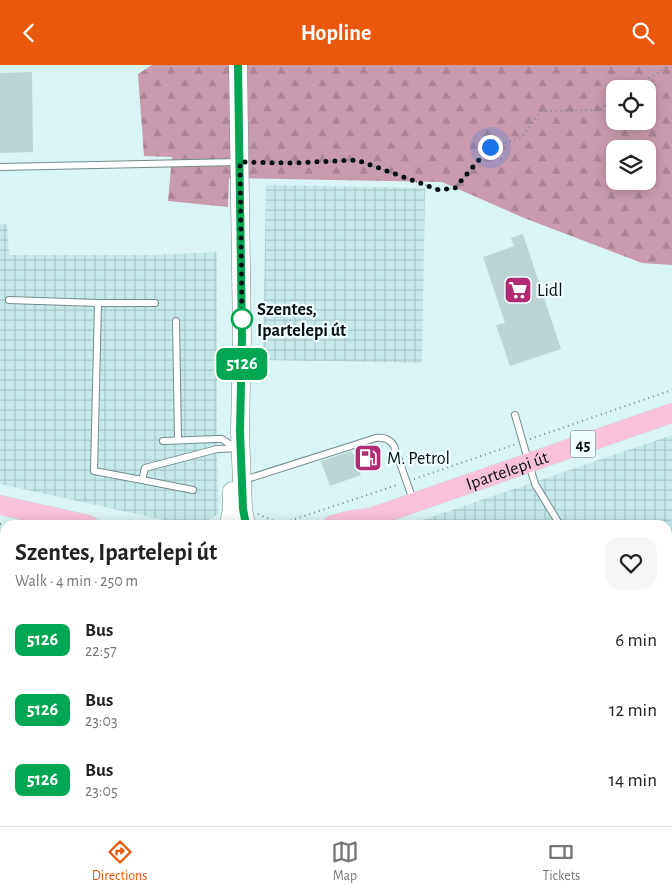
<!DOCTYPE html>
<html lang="en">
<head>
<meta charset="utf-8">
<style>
	body { margin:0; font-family:"Alegreya Sans",sans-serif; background:#f6f6f6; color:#222; height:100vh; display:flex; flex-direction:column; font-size:19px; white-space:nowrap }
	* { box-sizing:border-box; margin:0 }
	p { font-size:16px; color:#767676 }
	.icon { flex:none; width:28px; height:28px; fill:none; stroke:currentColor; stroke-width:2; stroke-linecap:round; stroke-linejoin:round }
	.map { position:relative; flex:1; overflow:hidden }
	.sheet { position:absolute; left:0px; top:455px; width:672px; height:306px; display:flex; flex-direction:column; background:#fff; border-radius:15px 15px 0 0; box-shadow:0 2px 12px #0003 }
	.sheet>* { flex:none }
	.badge { padding:0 10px; border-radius:8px; font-size:18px; line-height:32px }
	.fabs { position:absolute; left:606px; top:15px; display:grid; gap:10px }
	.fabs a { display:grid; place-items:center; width:50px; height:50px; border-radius:10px; background:#fff; box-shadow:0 2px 12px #0003; font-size:25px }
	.you { position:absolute; width:25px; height:25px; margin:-12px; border:4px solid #fff; border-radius:50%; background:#1a73e8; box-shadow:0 0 0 8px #1a73e833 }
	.map>.badge { position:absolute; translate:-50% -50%; box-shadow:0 0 0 2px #fff }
	.round { display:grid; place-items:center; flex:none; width:52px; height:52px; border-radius:15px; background:#f6f6f6 }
	.overview { display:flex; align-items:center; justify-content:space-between; height:85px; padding:0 15px }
	h1 { font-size:24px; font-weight:700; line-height:38px }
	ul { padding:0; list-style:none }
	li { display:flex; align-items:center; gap:15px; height:70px; padding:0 15px }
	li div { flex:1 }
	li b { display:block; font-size:19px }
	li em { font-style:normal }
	li .badge { min-width:55px; font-weight:700; text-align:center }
	header { display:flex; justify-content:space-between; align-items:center; height:65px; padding:0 15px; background:#ea580c; color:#fff; font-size:22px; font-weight:700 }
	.tab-bar { display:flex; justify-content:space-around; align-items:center; height:70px; border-top:1px solid #e0e0e0; background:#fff; font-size:14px; color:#767676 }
	.tab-bar a { display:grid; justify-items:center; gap:2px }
	.tab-bar .current { color:#ea580c }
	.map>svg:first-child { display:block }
	.industrial { fill:url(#industrial-grid) }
	.forest { fill:url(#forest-firs); fill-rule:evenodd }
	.building { fill:#bbd5d5 }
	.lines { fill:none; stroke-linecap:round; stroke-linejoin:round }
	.service-casing { stroke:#748c8d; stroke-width:8 }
	.secondary-casing { stroke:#748c8d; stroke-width:19 }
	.primary-casing { stroke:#d2d4d4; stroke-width:20 }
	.path { stroke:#758888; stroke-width:2; stroke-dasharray:1 4; stroke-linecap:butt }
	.service { stroke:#fff; stroke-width:6 }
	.secondary { stroke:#fff; stroke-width:18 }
	.primary { stroke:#fac2da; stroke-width:19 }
	.line-casing { stroke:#fff; stroke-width:11 }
	.line { stroke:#00a651; stroke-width:8 }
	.walk { stroke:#071011; stroke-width:5; stroke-dasharray:0 9 }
	.stop-dot { fill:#fff; stroke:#00a651; stroke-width:2.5 }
	.labels { text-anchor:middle; stroke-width:4.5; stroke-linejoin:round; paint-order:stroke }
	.shield { fill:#efffff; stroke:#4d5858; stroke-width:1 }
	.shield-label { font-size:16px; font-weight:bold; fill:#071011 }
	.poi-label { font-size:18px; fill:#071011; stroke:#efffff; text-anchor:start }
	.stop-label { font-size:18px; font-weight:bold; fill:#071011; stroke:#efffff; text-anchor:start }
	.street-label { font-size:18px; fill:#071011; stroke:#efffff }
</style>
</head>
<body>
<header><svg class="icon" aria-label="back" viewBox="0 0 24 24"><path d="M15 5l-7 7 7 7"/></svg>Hopline<svg class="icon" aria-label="search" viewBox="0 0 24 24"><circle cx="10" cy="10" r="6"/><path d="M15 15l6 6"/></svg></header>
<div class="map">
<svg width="672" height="761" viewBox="0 0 672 761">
	<defs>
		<pattern id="industrial-grid" width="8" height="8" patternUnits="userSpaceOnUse" patternTransform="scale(1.25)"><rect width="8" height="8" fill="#c5e9ea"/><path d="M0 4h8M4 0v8" fill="none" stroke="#a8c7c8"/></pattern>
		<pattern id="forest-firs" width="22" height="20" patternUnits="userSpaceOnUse" patternTransform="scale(1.25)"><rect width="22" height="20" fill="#ca9bae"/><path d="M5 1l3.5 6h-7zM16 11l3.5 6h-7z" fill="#ac8495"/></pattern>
	</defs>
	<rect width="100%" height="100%" fill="#d9f4f4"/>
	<g class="industrial">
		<path d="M266 120 425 123 422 298 263 295Z"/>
		<path d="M0 159H7L9 190H154L217 187V381L218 449 201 460H187L0 419Z"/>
		<path d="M672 370V605H668V460H408Z"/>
		<path d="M0 466 5 467V756L0 754Z"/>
		<path d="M6 756H218V761H21Z"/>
		<rect x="294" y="756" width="300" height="5"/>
	</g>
	<path class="forest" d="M152 0H672V200L642 198 524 153 442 117 229 113 228 142 168 136 172 92 144 91 138 9ZM615 24H648V56H615ZM615 84H648V116H615Z"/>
	<g class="building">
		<path d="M32 7 33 87 0 88V8Z"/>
		<path d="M523 169 561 284 510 301 496 260 505 258 483 192 514 181 511 173Z"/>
		<path d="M377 382 382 398 359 406 361 410 330 421 321 396 352 386 353 390Z"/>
	</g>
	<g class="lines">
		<defs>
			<g id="service">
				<path d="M0 102 239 97"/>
				<path d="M9 235 98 238H155"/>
				<path d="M98 238 94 406 142 415 145 403 217 384 240 383"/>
				<path d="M176 256 178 375"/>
				<path d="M515 350 535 419 560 460"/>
				<path d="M163 376 217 374H222L234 382"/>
				<path d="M142 415 193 425"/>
				<path d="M244 415 376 373C384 372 390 374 394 381L413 435"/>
				<path d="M668 487H672"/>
				<path d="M668 523H672"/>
				<path d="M0 620 5 621"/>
				<path d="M0 705 5 706"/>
				<path d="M418 756V761"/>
				<path d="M522 756V761"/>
				<path d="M578 756V761"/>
			</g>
			<g id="secondary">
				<path d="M238 0 242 271 240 367 243 444 246 460"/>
				<path d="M229 460 232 444V426"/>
				<path d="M246 761V756"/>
			</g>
			<g id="primary">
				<path d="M0 440 89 460"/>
				<path d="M332 460 352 455 369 453"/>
				<path id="s1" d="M358 460 370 453 672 348"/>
			</g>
		</defs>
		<use href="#service" class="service-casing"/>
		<use href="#secondary" class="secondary-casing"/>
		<use href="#primary" class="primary-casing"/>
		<g class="path">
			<path d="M632 24 670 0"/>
			<path d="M255 97 291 98 357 95 439 125 455 123 490 82 521 73 541 46 599 45 615 34"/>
			<path d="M530 374 672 325"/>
			<path d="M414 414 516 379"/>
			<path d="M258 449 280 459 397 420"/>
			<path d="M0 459 6 460"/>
		</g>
		<use href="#service" class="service"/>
		<use href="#secondary" class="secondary"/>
		<use href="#primary" class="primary"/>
	</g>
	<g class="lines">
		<defs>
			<path id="line" d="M238 0 242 271 240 367 243 444 246 460"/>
		</defs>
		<use href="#line" class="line-casing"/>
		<use href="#line" class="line"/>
		<path class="walk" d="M242 254 240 97 291 98 357 95 439 125 455 123 490 82"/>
	</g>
	<defs>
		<symbol id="supermarket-square" viewBox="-11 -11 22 22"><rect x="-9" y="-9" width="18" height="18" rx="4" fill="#b02b71" stroke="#efffff"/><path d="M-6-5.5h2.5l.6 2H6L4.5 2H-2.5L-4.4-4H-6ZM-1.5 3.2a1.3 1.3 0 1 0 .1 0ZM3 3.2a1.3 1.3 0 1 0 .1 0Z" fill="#fff"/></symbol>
		<symbol id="fuel-square" viewBox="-11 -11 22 22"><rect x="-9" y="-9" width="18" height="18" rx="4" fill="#b02b71" stroke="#efffff"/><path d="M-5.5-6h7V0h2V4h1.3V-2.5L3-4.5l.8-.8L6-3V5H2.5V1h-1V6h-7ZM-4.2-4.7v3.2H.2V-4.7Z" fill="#fff"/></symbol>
	</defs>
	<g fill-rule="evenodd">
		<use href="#supermarket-square" x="502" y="209" width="32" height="32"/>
		<use href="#fuel-square" x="352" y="377" width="32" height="32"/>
	</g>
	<circle class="stop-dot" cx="242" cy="254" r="10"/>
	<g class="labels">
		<rect class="shield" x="570.5" y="365.5" width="25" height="27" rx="4"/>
		<g class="shield-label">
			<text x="583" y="385">45</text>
		</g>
		<g class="poi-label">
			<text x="537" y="231">Lidl</text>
			<text x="387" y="399">M. Petrol</text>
		</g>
		<g class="stop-label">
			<text x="257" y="250">Szentes,<tspan x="257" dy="21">Ipartelepi út</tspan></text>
		</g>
		<g class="street-label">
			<text dy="6" stroke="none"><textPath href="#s1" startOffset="159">Ipartelepi út</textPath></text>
		</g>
	</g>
</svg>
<div class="fabs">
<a><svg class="icon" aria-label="locate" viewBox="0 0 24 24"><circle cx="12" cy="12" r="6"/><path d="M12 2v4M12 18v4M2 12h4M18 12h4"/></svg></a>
<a><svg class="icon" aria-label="layers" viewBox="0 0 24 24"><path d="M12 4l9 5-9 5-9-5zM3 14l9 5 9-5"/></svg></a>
</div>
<div class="you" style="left:490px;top:82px"></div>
<b class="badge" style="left:242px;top:299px;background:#00a651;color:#fff">5126</b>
<section class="sheet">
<div class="overview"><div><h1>Szentes, Ipartelepi út</h1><p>Walk · 4 min · 250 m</p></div><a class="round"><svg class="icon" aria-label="heart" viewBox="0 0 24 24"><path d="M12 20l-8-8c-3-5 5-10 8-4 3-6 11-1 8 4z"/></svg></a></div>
<ul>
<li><span class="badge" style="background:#00a651;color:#fff">5126</span><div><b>Bus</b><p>22:57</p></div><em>6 min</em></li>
<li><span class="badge" style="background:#00a651;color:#fff">5126</span><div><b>Bus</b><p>23:03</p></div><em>12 min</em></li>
<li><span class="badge" style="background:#00a651;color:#fff">5126</span><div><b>Bus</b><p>23:05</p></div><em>14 min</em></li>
</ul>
</section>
</div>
<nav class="tab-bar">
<a class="current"><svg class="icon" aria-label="directions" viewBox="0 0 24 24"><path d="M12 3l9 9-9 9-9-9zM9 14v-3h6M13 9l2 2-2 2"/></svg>Directions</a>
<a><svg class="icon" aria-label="map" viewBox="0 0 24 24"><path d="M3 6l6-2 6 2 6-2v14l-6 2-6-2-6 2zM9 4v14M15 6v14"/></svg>Map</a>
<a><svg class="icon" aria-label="tickets" viewBox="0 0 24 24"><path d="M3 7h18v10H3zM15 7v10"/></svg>Tickets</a>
</nav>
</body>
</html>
